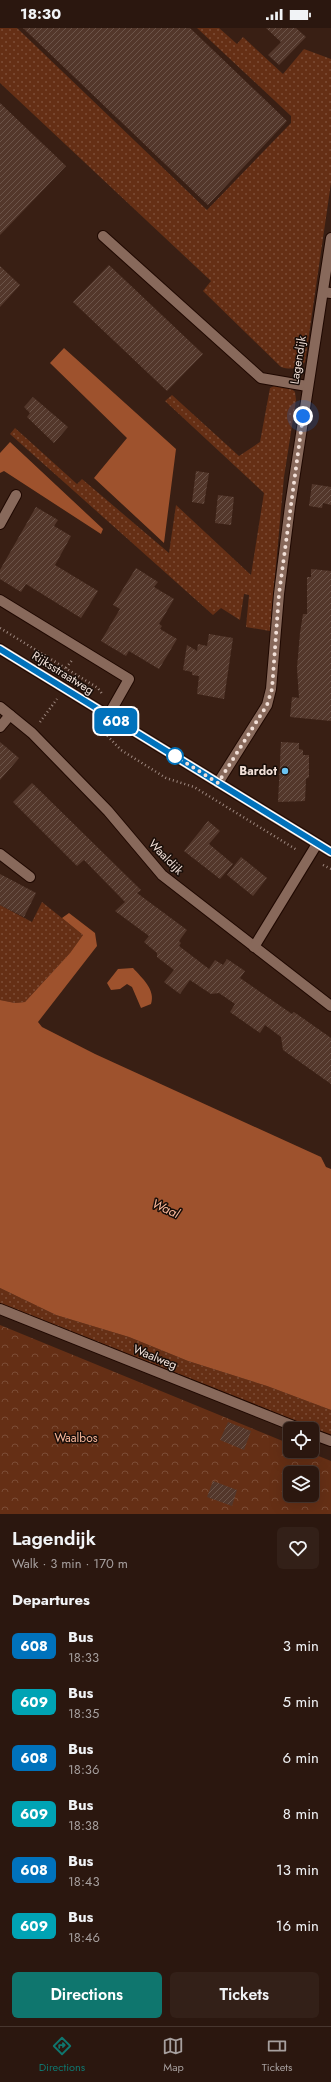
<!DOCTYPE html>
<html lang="en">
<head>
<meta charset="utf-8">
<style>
	body { margin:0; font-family:Jost,sans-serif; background:#332018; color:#f1f3f6; height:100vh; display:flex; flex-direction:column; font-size:15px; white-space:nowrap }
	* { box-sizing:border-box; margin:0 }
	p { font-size:13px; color:#a69f9e }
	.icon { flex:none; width:22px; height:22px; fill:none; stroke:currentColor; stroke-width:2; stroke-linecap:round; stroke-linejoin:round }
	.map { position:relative; height:1486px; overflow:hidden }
	.side { display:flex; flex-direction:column; background:#2b170f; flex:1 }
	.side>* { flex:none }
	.badge { padding:0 8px; border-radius:6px; font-size:14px; line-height:26px }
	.buttons { position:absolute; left:283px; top:1394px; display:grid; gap:8px }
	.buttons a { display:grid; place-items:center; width:36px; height:36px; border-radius:6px; background:#2b170f; box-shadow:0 4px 16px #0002,0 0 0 1px #47362f; font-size:20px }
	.you { position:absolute; width:20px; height:20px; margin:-10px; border:3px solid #fff; border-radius:50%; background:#1a73e8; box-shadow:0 0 0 6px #1a73e833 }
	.map>.badge { position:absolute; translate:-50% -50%; box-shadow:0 0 0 2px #fff }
	h2 { padding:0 12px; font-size:15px; line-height:36px }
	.round { display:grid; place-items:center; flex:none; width:42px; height:42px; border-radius:6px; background:#332018 }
	.summary { display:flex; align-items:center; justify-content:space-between; height:68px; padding:0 12px }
	h1 { font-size:19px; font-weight:600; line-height:30px }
	.primary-button { display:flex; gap:8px; margin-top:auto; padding:8px 12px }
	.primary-button a { flex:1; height:46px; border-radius:6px; background:#0f766e; color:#fff; font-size:16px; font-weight:600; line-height:46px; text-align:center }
	.primary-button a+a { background:#332018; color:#f1f3f6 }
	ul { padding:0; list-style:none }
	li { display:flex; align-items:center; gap:12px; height:56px; padding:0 12px }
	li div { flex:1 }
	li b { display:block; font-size:15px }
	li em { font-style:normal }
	li .badge { min-width:44px; font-weight:700; text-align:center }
	.status { display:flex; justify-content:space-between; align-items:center; height:28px; padding:0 20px; background:#2b170f; direction:ltr }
	.status svg { height:11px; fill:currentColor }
	.dock { display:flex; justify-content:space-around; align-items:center; height:56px; border-top:1px solid #47362f; background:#2b170f; font-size:11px; color:#a69f9e }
	.dock a { display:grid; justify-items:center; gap:2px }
	.dock .on { color:#0f766e }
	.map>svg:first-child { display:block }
	.grass { fill:url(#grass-dots) }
	.park { fill:url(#park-crowns); fill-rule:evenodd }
	.water { fill:#9e522d }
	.building { fill:url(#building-hatch) }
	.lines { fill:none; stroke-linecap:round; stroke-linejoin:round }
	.service-casing { stroke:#1f0801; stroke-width:12 }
	.minor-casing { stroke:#1f0801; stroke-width:12 }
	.tertiary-casing { stroke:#1f0801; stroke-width:12 }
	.path { stroke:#9f8980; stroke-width:2.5; stroke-dasharray:1 3; stroke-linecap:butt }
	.service { stroke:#88695b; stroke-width:10 }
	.minor { stroke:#88695b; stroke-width:10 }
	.tertiary { stroke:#88695b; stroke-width:10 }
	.line-casing { stroke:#fff; stroke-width:9 }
	.line { stroke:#0072bc; stroke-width:6 }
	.walk { stroke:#f2e0d8; stroke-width:4; stroke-dasharray:0 7.2 }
	.stop-dot { fill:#fff; stroke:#0072bc; stroke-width:2 }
	.poi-dot { fill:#6ac3f1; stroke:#180d08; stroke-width:1.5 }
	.labels { text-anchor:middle; stroke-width:3; stroke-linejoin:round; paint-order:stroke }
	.street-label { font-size:12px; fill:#f2e0d8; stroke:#180d08 }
	.poi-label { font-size:12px; font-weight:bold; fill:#f2e0d8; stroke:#180d08; text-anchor:end }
	.park-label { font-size:12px; fill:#f8b79a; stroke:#180d08 }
	.water-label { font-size:13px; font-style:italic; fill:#f9b89b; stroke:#180d08 }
</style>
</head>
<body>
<div class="status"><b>18:30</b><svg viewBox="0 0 49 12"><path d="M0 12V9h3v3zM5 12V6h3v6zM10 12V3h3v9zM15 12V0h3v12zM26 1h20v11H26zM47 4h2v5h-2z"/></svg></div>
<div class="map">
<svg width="331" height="1486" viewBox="0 0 331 1486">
	<defs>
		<pattern id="grass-dots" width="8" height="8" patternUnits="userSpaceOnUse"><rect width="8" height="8" fill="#652f15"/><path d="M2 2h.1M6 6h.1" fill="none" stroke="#7c4d36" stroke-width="1.8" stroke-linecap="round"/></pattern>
		<pattern id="park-crowns" width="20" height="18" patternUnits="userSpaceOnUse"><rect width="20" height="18" fill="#652f15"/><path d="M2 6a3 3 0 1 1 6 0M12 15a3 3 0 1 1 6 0" fill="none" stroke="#7c4d36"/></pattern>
		<pattern id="building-hatch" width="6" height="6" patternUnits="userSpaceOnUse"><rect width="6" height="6" fill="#53372b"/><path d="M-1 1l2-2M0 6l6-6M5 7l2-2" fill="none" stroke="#6c5449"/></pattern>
	</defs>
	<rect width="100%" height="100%" fill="#391f14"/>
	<g class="grass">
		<path d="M0 0H17L207 182 291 95V88L197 0H219L237 16 243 9 283 46 304 21 331 31V155L305 334C298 341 291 342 281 339L203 263 211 253 0 55Z"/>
		<path d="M276 357 289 358 295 364 296 372 284 449 270 603 246 599 249 567 244 566 240 592 221 580 213 587 10 406 15 400 77 456 82 451 169 525 176 477 251 547 264 465 165 373 172 367 239 428 260 414 270 360Z"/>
		<path d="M42 874 83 907 70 925 25 974 15 975 0 972V877L32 894Z"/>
		<path d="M0 1260 56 1287 129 1309 188 1333 267 1358 331 1382V1409L0 1278Z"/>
	</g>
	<path class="park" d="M0 1297 290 1416V1423H306L331 1433V1486H0ZM290 1445H312V1467H290Z"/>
	<g class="water">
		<path d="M64 320 176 421 164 515 94 450 127 410 50 335Z"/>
		<path d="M10 414 103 501 101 506 4 443 0 445V425Z"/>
		<path d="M69 885 95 905 97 918 38 994 42 999 95 1026 321 1129 326 1139 331 1141V1382L267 1358 188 1333 129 1309 56 1287 0 1260V972L15 975 25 974 70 925 83 907 62 890Z"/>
		<path d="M133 940C142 950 156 962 151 976L141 980 132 959 127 956 120 961 111 962 107 955 118 941Z"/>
	</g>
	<g class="building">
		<path d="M23 0H190L287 93 208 177Z"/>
		<path d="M266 0H296L306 9 279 37 268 27 281 14Z"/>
		<path d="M0 75 66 138 0 207Z"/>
		<path d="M109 237 203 326 167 363 73 274Z"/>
		<path d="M0 238 20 257 0 279Z"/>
		<path d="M33 369 68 399 54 415 27 389 30 385 24 379Z"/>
		<path d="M196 443 209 445 204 476 192 474Z"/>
		<path d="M312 456 331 459V477L323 475 322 480 309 478Z"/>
		<path d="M218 467 234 469 231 497 215 495Z"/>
		<path d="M36 479 58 492 54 498 71 508 55 537 98 563 81 590 26 556 21 564 0 551V542Z"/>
		<path d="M136 540 158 554 154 559 174 571 159 596 162 598 160 601 177 611 159 641 129 623 126 628 101 613 120 581 113 577Z"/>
		<path d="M311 541 331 543V693L290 689 292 669 299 670 297 640 300 605 303 586H307V549H311Z"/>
		<path d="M209 606 233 610 224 671 197 666 199 648 192 647V644L183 642 187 617 197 623 198 616 207 618Z"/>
		<path d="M0 714 19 730 0 752Z"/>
		<path d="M281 714 299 715V721L303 722V727H309V749L306 751 305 773 278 774Z"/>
		<path d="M32 755 141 862 137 865 187 902 179 913 181 915 179 918 209 941 215 932 223 937 227 931 245 943 240 950 292 986 294 984 331 1010V1056L283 1022 281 1009 265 997 260 1005 230 984 235 976 219 965 211 966 190 952 180 966 164 954 174 942 157 929V925L144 914 149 908 115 883 125 874 84 832 77 838 13 774Z"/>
		<path d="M208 793 220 803 209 816 233 836 220 851 184 823Z"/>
		<path d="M241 829 267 850 253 868 227 847Z"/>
		<path d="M0 846 36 865 24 889 0 877Z"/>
		<path d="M228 1394 251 1403 244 1422 220 1412Z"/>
		<path d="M213 1453 237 1462 232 1478 207 1469Z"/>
	</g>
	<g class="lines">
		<defs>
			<g id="service">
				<path d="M103 208 261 350 307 358"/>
				<path d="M323 264 331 265"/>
				<path d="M0 496 16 467"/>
				<path d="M0 572 129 651 108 688"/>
			</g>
			<g id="minor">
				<path d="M0 679 32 705 108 783 162 847 331 978"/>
				<path d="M0 699 10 687"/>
				<path d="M218 755 267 677 271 661 279 566 290 478 331 210"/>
				<path d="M0 826 30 849"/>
				<path d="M254 919 317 816"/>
				<path d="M0 1281 301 1401"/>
				<path d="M312 1406 331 1413"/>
			</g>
			<path id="tertiary" d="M0 621 331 824"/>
		</defs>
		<use href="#service" class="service-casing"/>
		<use href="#minor" class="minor-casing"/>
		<use href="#tertiary" class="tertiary-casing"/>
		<g class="path">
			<path d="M0 600 98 660 103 667"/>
			<path d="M66 640 73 631"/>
			<path d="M40 694 57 671"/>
			<path d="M99 699 121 722 166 750 194 759 297 822"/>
			<path d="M323 837 331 841"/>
		</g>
		<use href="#service" class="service"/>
		<use href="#minor" class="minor"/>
		<use href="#tertiary" class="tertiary"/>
	</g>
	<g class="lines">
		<defs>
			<path id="line" d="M0 621 331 824"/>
		</defs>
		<use href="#line" class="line-casing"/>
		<use href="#line" class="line"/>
		<path class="walk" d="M175 728 218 755 267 677 272 661 279 566 303 388"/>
	</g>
	<circle class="stop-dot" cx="175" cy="728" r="8"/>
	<circle class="poi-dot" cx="285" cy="743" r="4"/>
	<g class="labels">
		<g class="street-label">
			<text transform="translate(298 332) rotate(-81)" y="4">Lagendijk</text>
			<text transform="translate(63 645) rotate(32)" y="4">Rijksstraatweg</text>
			<text transform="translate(166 829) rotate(46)" y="4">Waaldijk</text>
			<text transform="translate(155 1329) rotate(22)" y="4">Waalweg</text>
		</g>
		<g class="poi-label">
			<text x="277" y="747">Bardot</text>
		</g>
		<g class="park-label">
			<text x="76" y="1414">Waalbos</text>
		</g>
		<g class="water-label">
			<text transform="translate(166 1180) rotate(24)" y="5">Waal</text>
		</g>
	</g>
</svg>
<div class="buttons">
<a><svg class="icon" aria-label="locate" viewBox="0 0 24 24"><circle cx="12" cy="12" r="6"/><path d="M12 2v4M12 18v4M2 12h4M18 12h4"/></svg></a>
<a><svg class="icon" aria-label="layers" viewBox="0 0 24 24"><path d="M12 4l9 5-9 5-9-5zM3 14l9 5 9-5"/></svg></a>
</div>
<div class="you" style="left:303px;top:388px"></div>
<b class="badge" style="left:116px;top:693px;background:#0072bc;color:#fff">608</b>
</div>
<section class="side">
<div class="summary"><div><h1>Lagendijk</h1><p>Walk · 3 min · 170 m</p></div><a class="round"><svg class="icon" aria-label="heart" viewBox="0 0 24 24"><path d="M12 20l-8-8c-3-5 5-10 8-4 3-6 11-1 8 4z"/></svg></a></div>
<h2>Departures</h2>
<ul>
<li><span class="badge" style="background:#0072bc;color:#fff">608</span><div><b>Bus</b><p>18:33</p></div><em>3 min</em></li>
<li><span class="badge" style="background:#00a3b4;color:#fff">609</span><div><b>Bus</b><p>18:35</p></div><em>5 min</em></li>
<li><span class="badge" style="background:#0072bc;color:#fff">608</span><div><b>Bus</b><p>18:36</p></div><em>6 min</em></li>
<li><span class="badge" style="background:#00a3b4;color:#fff">609</span><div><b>Bus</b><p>18:38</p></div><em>8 min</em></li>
<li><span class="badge" style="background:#0072bc;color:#fff">608</span><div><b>Bus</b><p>18:43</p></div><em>13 min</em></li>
<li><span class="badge" style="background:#00a3b4;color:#fff">609</span><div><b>Bus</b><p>18:46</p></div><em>16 min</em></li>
</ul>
<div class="primary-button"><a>Directions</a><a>Tickets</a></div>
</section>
<nav class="dock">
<a class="on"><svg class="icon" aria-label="directions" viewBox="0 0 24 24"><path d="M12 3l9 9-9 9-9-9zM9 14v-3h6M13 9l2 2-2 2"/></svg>Directions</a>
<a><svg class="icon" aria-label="map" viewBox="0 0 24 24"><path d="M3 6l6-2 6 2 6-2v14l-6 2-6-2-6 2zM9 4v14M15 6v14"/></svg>Map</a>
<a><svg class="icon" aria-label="tickets" viewBox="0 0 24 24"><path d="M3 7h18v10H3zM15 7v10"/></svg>Tickets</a>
</nav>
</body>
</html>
